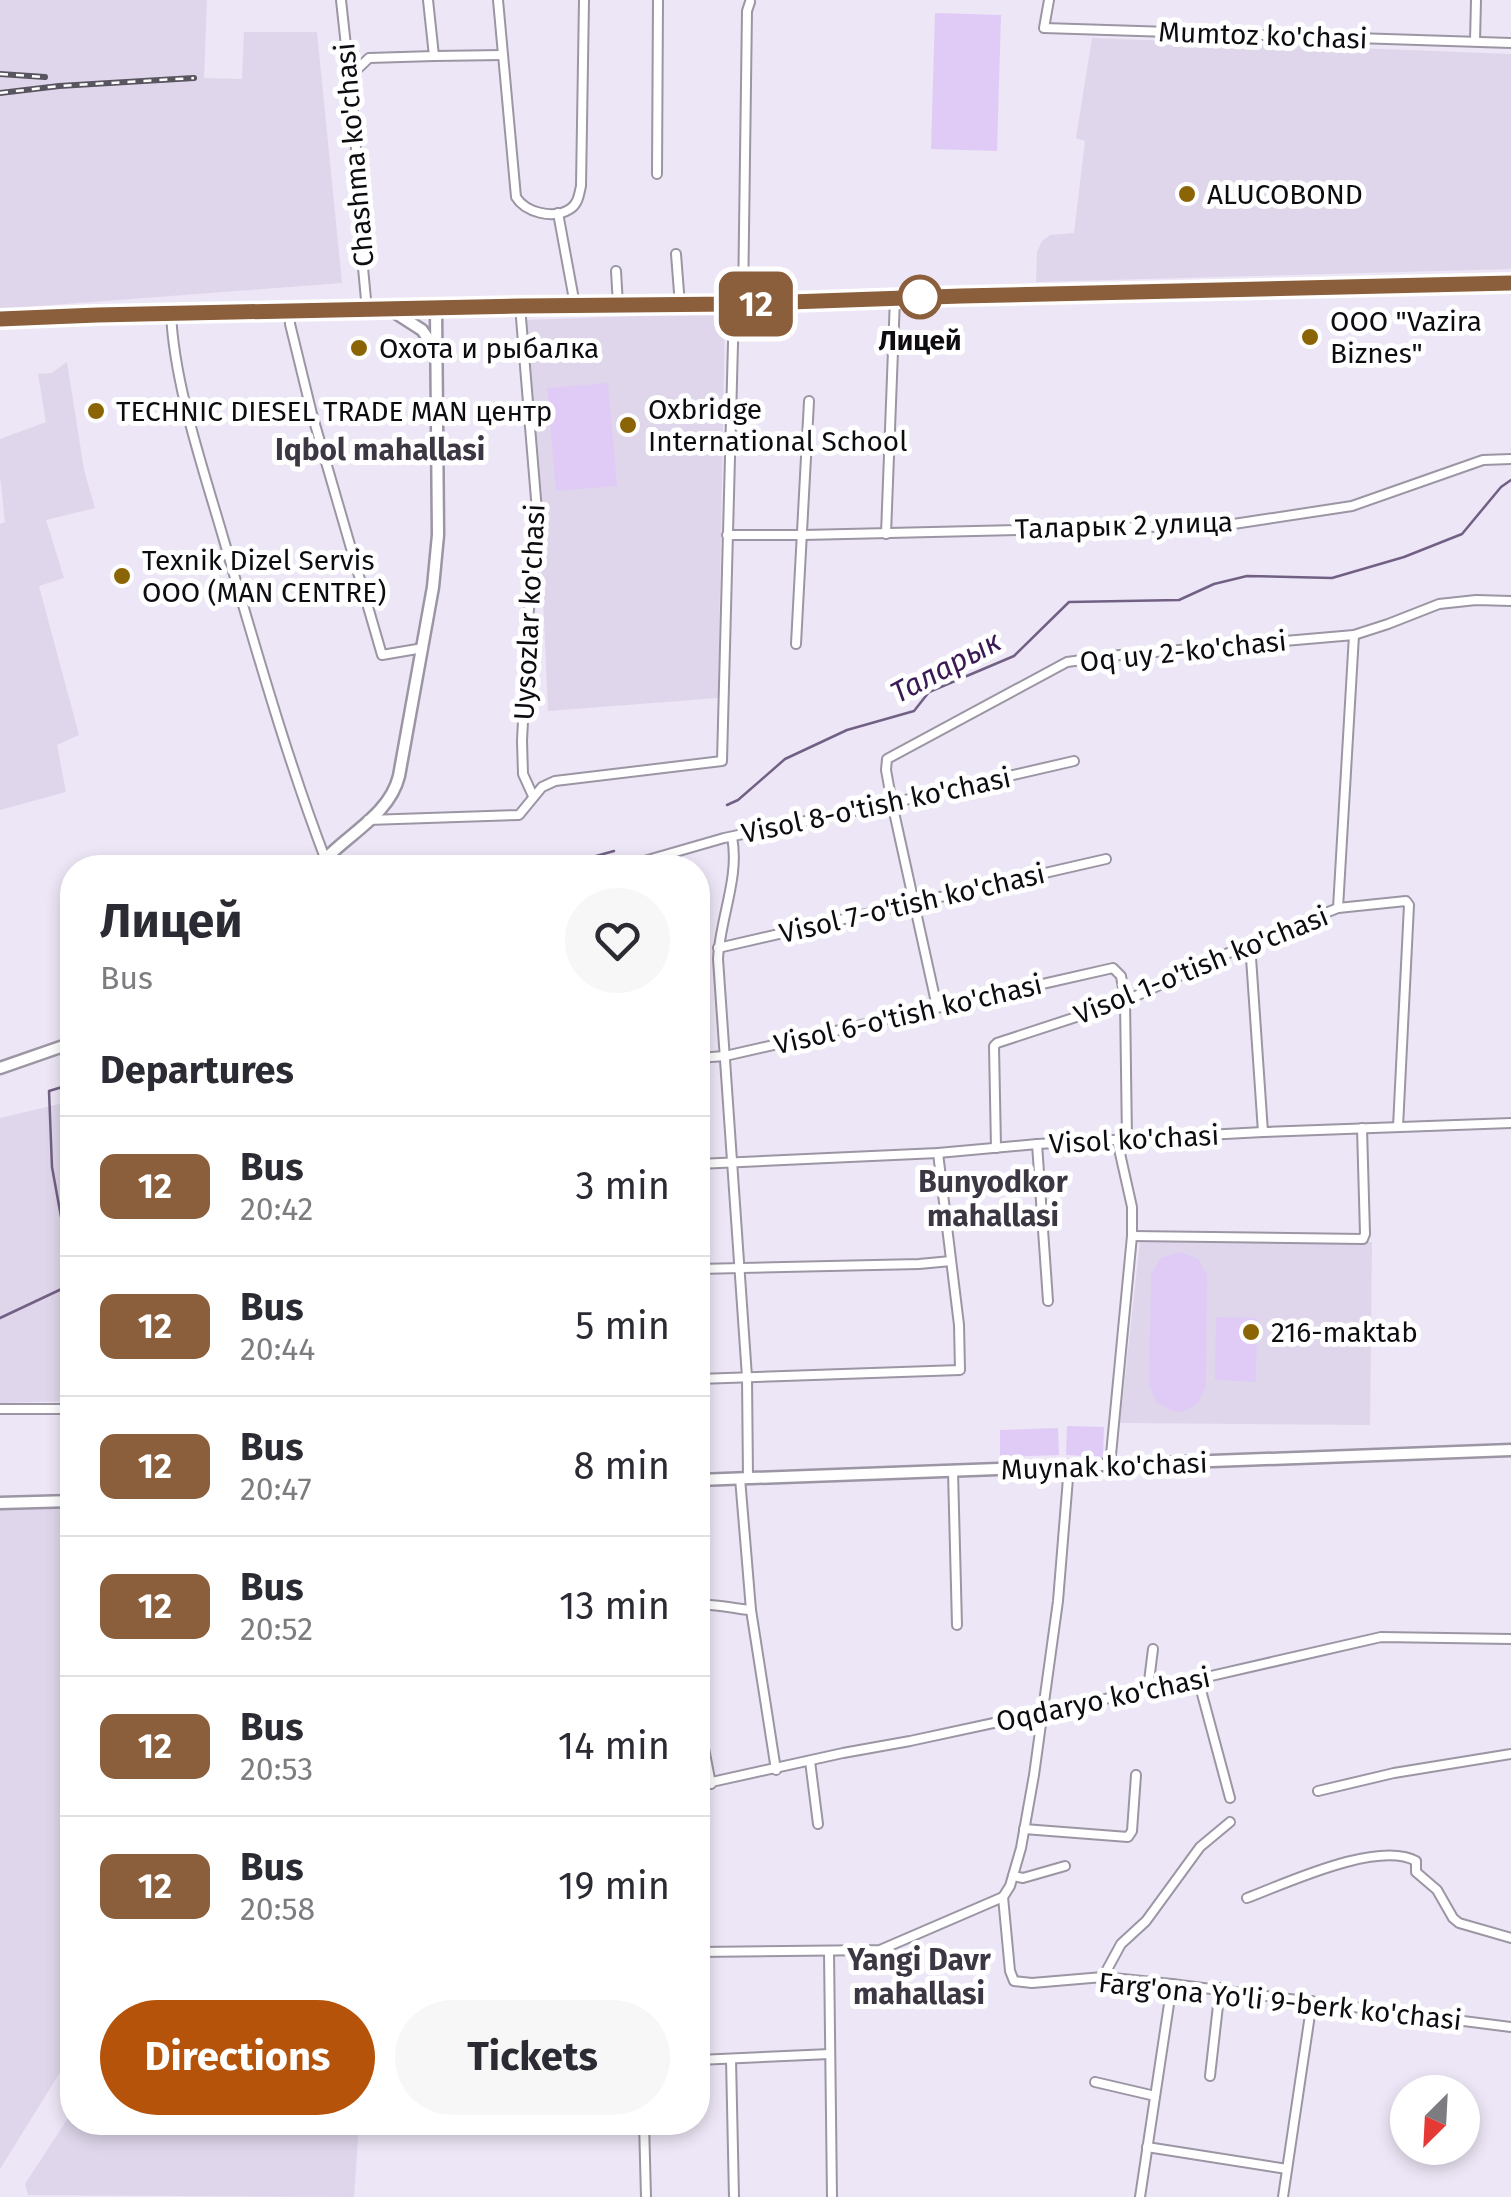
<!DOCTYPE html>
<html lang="en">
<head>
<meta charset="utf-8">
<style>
	body { margin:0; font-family:"Fira Sans",sans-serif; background:#f7f7f7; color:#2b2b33; height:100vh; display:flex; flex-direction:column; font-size:38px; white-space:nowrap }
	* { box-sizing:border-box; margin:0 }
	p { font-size:32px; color:#7c7c81 }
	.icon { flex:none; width:55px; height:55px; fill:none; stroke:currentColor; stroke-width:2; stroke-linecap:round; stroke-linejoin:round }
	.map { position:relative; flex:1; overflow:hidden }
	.side { position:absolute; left:60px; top:855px; width:650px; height:1280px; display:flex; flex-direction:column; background:#fff; border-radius:40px; box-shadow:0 5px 15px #0003 }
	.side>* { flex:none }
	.badge { padding:0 20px; border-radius:15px; font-size:35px; line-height:65px }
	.needle { width:65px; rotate:204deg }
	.buttons { position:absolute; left:1390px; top:2075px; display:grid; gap:20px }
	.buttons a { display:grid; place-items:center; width:90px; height:90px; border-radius:50%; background:#fff; box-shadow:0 5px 15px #0003; font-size:50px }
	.map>.badge { position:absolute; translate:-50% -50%; box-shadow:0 0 0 5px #fff }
	h2 { padding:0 40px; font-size:38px; line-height:90px }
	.round { display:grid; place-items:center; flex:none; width:105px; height:105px; border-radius:52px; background:#f7f7f7 }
	.overview { display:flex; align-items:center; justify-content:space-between; height:170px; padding:0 40px }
	h1 { font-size:48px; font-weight:700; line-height:75px }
	.button { display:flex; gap:20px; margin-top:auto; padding:20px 40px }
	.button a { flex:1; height:115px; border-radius:60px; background:#b45309; color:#fff; font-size:40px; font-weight:700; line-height:115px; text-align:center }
	.button a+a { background:#f7f7f7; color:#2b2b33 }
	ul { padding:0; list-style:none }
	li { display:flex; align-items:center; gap:30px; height:140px; padding:0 40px; border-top:2px solid #e1e1e2 }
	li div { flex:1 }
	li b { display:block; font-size:38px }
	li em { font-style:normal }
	li .badge { min-width:110px; font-weight:700; text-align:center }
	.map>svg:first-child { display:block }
	.built { fill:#dfd6eb }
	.green { fill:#dfcbf5 }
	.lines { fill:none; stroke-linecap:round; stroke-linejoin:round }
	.stream { stroke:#716084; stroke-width:2.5 }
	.street-casing { stroke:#9c95a3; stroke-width:12 }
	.secondary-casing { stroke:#9c95a3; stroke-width:15 }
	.street { stroke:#fff; stroke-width:8 }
	.secondary { stroke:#fff; stroke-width:10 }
	.rail-casing { stroke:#59555e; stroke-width:6 }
	.rail { stroke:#fff; stroke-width:2.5; stroke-dasharray:8; stroke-linecap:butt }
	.line-casing { stroke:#fff; stroke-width:22 }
	.line { stroke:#8b5e3c; stroke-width:15 }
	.poi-dot { fill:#8b6505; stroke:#fff; stroke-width:4 }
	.stop-dot { fill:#fff; stroke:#8b5e3c; stroke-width:5 }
	.labels { text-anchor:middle; stroke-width:10; stroke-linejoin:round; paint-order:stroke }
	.street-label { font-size:28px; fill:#0e0c11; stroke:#fff }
	.poi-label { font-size:28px; fill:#0e0c11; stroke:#fff; text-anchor:start }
	.stop-label { font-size:28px; font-weight:bold; fill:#0e0c11; stroke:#fff }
	.neighbourhood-label { font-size:30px; font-weight:bold; fill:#3d3743; stroke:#fff }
	.water-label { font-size:30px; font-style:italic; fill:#3a1955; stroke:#fff }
</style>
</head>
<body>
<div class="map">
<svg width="1511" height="2197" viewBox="0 0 1511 2197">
	<rect width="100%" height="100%" fill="#ede6f6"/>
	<g class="built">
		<path d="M0 0H207L204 78 242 79 244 32H317L342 283 0 309Z"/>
		<path d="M1092 38 1511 54V269L1036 282 1037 252 1042 241 1050 235 1074 233 1085 141 1076 138Z"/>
		<path d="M725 313 718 698 548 711 540 530 526 320Z"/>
		<path d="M67 362 84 470 95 508 46 520 64 578 39 586 79 735 57 745 66 792 0 810V524L5 522 0 476V439L46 422 38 374 52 373Z"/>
		<path d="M72 1101V1276L64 1275 62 1285 72 1401 0 1403V1118Z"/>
		<path d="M1140 1241 1372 1242 1370 1425 1120 1423Z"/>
		<path d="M72 1508V2053L0 2169V1510Z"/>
		<path d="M72 2112V2122L359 2123 354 2197 28 2195 25 2184Z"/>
	</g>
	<g class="green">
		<path d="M935 13 1001 15 997 151 931 149Z"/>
		<path d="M608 383 617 486 556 491 547 388Z"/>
		<path d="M1180 1252 1198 1259 1207 1275 1206 1386 1198 1403 1182 1412 1172 1411 1156 1402 1149 1385 1151 1274 1161 1258Z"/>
		<path d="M1216 1317 1257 1318 1256 1382 1215 1380Z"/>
		<path d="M1067 1426 1104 1427 1103 1457 1066 1455Z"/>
		<path d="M1058 1428 1059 1455 1000 1457V1430Z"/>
	</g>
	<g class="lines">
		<g class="stream">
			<path d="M727 805 738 800 785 759 847 730 914 711 929 692 1014 656 1069 602 1179 600 1214 584 1247 576 1332 578 1404 557 1462 534 1501 487 1511 480"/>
			<path d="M553 868 614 851"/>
			<path d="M0 1318 68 1286 69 1261 52 1167 49 1091 72 1084"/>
		</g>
		<defs>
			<g id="street">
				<path d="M341 0 355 129 360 236 367 310"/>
				<path d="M498 0 516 197C525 212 553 220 570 209 578 204 579 195 581 186L584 0"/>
				<path d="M1049 0 1044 28 1511 43"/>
				<path d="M1475 41 1476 0"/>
				<path d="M434 56 503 55"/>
				<path d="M349 77 369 58 434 56 428 0"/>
				<path d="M657 174 658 0"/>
				<path d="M558 213 575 305"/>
				<path d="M676 254 680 305"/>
				<path d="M616 271 618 305"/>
				<path d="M743 304 747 11 750 2"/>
				<path d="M520 306 538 523 528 619 522 741 523 774 533 796"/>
				<path d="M290 311V324L312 414 382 655 423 648"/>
				<path d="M171 313C174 384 203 468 223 537 255 645 285 753 325 858"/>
				<path d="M886 534 895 298"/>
				<path d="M727 535H803L1227 525 1352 506 1483 460 1511 459"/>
				<path d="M796 644 809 401"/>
				<path d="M368 820 519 815 542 787 555 781 722 761 734 305"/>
				<path d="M732 837C740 877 720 918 718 959L747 1377 748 1478"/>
				<path d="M620 868 724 838 892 803 1074 761"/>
				<path d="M1338 908 1354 635"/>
				<path d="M1250 943 1263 1132"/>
				<path d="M718 948 1106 859"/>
				<path d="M937 1007 892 803 886 770 887 759 1067 662 1120 655 1354 635 1388 624 1439 604 1476 600 1511 601"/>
				<path d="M698 1058 725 1056 1113 968 1121 976 1125 1001 1127 1139"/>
				<path d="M1037 1144 1048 1301"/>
				<path d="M996 1148 994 1046 997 1043 1125 1001 1250 943 1338 908 1406 901 1409 905 1398 1127"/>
				<path d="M698 1164 938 1153 1037 1144 1263 1132 1511 1123"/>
				<path d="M1132 1236 1363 1239 1365 1234 1362 1128"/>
				<path d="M698 1269 919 1264 951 1261"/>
				<path d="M698 1379 960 1370 959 1325 938 1153"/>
				<path d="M0 1409H72"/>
				<path d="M1110 1465 1132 1236V1207L1117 1140"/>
				<path d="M953 1471 957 1625"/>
				<path d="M740 1478 751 1610 776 1770"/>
				<path d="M698 1605C717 1603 732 1609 751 1610"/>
				<path d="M1198 1679 1230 1798"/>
				<path d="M1148 1689 1153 1649"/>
				<path d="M701 1733 711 1784"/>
				<path d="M810 1761 818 1824"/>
				<path d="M698 1785 843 1753 910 1741 1198 1679 1381 1637 1511 1639"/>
				<path d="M1318 1791 1394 1773 1511 1754"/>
				<path d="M1024 1829 1128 1837 1132 1831 1136 1775"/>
				<path d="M1013 1876 1023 1878 1065 1866"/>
				<path d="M1003 1897 1010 1971 1014 1981 1032 1983 1103 1977 1172 1984 1511 2027"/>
				<path d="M1247 1898C1287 1883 1378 1840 1416 1861V1872L1437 1890 1453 1918 1459 1923 1511 1938"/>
				<path d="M829 1951 832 2197"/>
				<path d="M698 1952 880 1950 1003 1897 1010 1886 1021 1848 1034 1775 1058 1601 1069 1466"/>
				<path d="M1103 1977 1121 1944 1146 1921 1200 1847 1230 1822"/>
				<path d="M731 2059 734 2197"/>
				<path d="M698 2060 830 2054"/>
				<path d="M1210 2076 1220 1988"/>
				<path d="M1095 2082 1155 2096"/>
				<path d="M644 2122 646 2197"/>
				<path d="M1147 2147 1287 2169"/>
				<path d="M1140 2197 1172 1984"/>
				<path d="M1283 2197 1312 2001"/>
			</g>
			<g id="secondary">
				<path d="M394 312 422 330 436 350"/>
				<path d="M0 320 97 315 520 306 734 305 961 295 1511 283"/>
				<path d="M317 868C343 836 389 817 399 776L433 587 438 535 436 308"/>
				<path d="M0 1068 72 1043"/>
				<path d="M698 1480 1511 1450"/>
				<path d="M0 1503 72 1501"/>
			</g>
		</defs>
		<use href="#street" class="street-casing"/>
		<use href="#secondary" class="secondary-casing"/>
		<use href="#street" class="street"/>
		<use href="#secondary" class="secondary"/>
		<defs>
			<g id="rail">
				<path d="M0 74 45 77"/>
				<path d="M0 93 59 86 194 78"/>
			</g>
		</defs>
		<use href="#rail" class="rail-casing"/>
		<use href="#rail" class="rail"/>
	</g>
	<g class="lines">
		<defs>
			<path id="line" d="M0 319 97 315 520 306 734 304 961 296 1511 283"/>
		</defs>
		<use href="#line" class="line-casing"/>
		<use href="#line" class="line"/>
	</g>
	<g class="poi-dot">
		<circle cx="1187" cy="194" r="10"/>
		<circle cx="1310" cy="337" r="10"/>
		<circle cx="359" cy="348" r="10"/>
		<circle cx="96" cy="411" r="10"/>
		<circle cx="628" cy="425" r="10"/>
		<circle cx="122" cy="576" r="10"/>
		<circle cx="1251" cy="1332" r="10"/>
	</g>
	<circle class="stop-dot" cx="920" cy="297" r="20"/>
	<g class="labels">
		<g class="street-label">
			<text transform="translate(1263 35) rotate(2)" y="10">Mumtoz ko'chasi</text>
			<text transform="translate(354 155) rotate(-95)" y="10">Chashma ko'chasi</text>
			<text transform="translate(1124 525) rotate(-2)" y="10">Таларык 2 улица</text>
			<text transform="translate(529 612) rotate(-87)" y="10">Uysozlar ko'chasi</text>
			<text transform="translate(1183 651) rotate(-6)" y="10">Oq uy 2-ko'chasi</text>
			<text transform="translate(876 805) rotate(-12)" y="10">Visol 8-o'tish ko'chasi</text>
			<text transform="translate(912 903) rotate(-13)" y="10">Visol 7-o'tish ko'chasi</text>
			<text transform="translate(1201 965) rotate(-22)" y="10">Visol 1-o'tish ko'chasi</text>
			<text transform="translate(908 1014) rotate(-13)" y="10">Visol 6-o'tish ko'chasi</text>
			<text transform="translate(1134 1139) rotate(-3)" y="10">Visol ko'chasi</text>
			<text transform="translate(1104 1466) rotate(-2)" y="10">Muynak ko'chasi</text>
			<text transform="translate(1103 1699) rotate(-12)" y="10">Oqdaryo ko'chasi</text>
			<text transform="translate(1280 2001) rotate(6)" y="10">Farg'ona Yo'li 9-berk ko'chasi</text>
		</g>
		<g class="poi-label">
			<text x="1207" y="204">ALUCOBOND</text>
			<text x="1330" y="331">OOO "Vazira<tspan x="1330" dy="32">Biznes"</tspan></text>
			<text x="379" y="358">Охота и рыбалка</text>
			<text x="648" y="419">Oxbridge<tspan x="648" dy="32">International School</tspan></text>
			<text x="116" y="421">TECHNIC DIESEL TRADE MAN центр</text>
			<text x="142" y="570">Texnik Dizel Servis<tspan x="142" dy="32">OOO (MAN CENTRE)</tspan></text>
			<text x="1271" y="1342">216-maktab</text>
		</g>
		<g class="stop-label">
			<text x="920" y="350">Лицей</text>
		</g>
		<g class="neighbourhood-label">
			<text x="380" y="460">Iqbol mahallasi</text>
			<text x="993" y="1192">Bunyodkor<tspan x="993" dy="34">mahallasi</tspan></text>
			<text x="919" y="1970">Yangi Davr<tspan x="919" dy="34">mahallasi</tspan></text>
		</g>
		<g class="water-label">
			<text transform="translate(946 667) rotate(-28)" y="10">Таларык</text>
		</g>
	</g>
</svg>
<div class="buttons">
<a><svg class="needle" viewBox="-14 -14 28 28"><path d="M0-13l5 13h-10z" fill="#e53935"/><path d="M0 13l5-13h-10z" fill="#7c7c81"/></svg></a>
</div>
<b class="badge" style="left:756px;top:304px;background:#8b5e3c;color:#fff">12</b>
<section class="side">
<div class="overview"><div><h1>Лицей</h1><p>Bus</p></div><a class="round"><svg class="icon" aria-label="heart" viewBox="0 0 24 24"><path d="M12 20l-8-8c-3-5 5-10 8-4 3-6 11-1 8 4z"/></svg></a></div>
<h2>Departures</h2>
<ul>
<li><span class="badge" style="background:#8b5e3c;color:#fff">12</span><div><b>Bus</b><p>20:42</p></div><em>3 min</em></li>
<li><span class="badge" style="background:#8b5e3c;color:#fff">12</span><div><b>Bus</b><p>20:44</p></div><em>5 min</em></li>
<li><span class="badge" style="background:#8b5e3c;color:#fff">12</span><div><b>Bus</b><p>20:47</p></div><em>8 min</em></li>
<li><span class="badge" style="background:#8b5e3c;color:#fff">12</span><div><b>Bus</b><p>20:52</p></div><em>13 min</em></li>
<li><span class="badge" style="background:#8b5e3c;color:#fff">12</span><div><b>Bus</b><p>20:53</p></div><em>14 min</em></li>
<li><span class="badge" style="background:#8b5e3c;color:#fff">12</span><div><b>Bus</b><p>20:58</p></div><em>19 min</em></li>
</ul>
<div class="button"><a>Directions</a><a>Tickets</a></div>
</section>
</div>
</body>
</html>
